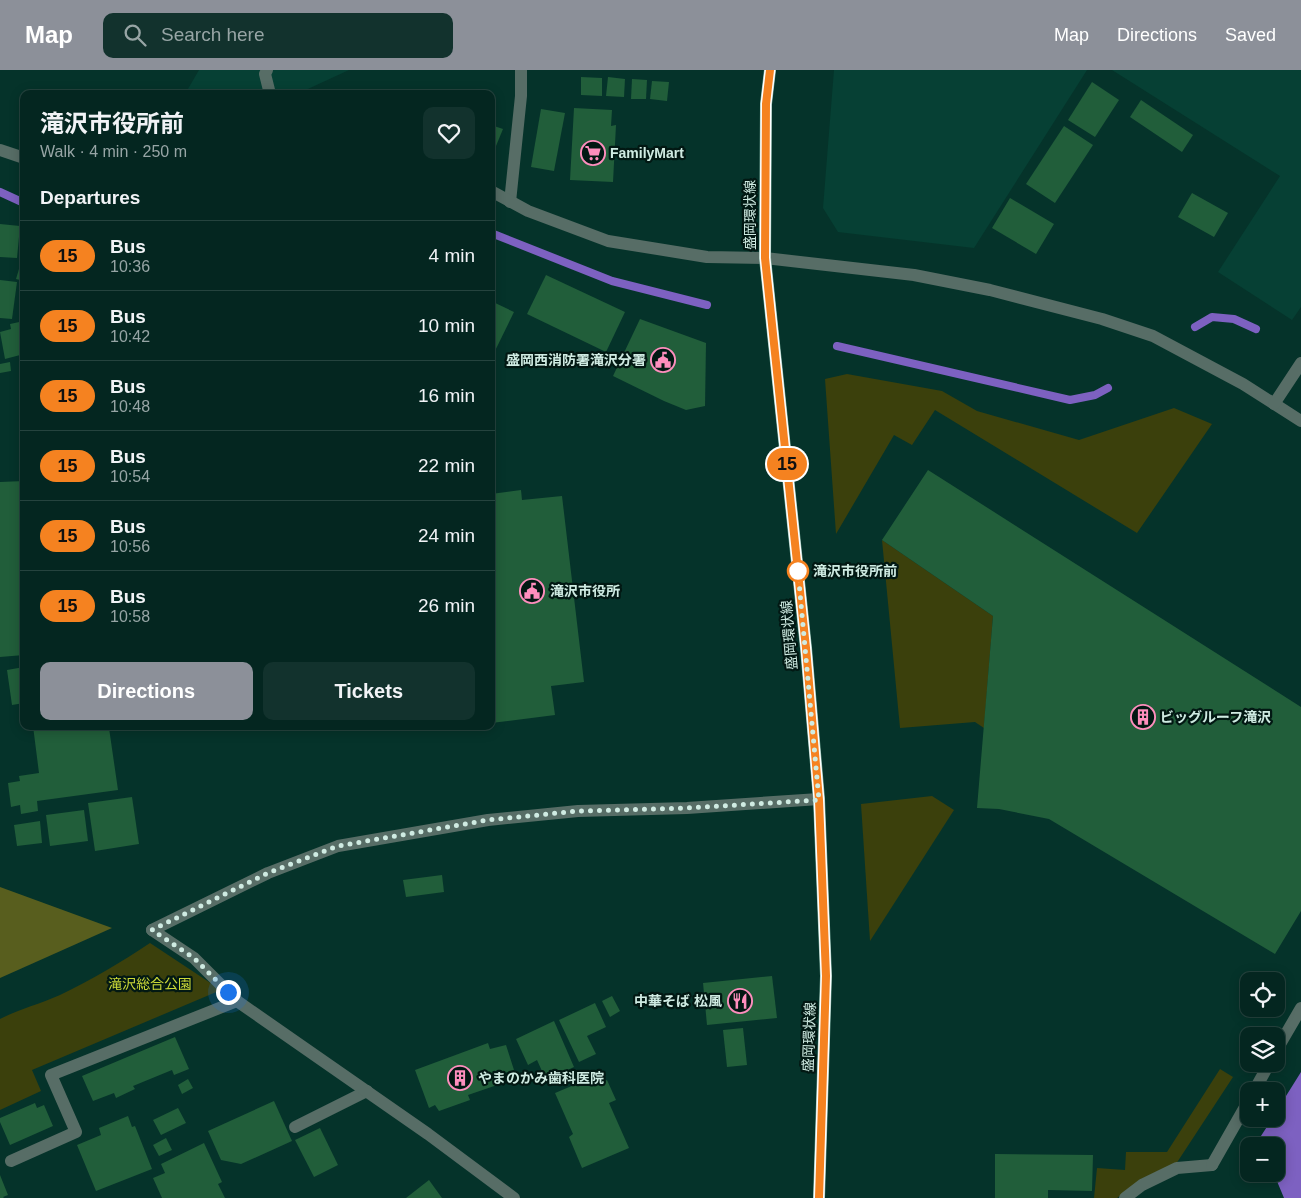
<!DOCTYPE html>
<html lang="en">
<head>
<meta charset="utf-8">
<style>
	body { margin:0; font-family:Helvetica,"Noto Sans JP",sans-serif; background:#12322d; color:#f1f3f6; height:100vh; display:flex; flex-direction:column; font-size:19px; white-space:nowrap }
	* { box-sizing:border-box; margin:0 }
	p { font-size:16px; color:#97a5a5 }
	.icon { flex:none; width:28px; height:28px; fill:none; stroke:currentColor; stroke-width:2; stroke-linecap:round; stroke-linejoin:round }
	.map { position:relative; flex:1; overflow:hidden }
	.panel { position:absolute; left:20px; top:20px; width:475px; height:640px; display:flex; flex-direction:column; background:#042620; border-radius:10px; box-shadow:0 2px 12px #0003,0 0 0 1px #25433e }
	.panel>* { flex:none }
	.badge { padding:0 10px; border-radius:16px; font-size:18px; line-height:32px }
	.controls { position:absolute; left:1240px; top:902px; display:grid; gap:10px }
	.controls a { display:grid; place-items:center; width:45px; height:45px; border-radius:10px; background:#042620; box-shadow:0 2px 12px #0003,0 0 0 1px #25433e; font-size:25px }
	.you { position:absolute; width:25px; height:25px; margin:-12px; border:4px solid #fff; border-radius:50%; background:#1a73e8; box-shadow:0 0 0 8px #1a73e833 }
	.map>.badge { position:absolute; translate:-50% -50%; box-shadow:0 0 0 2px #fff }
	h2 { padding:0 20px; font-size:19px; line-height:45px }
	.round { display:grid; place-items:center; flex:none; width:52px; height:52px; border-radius:10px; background:#12322d }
	.head { display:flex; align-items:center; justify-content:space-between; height:85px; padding:0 20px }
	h1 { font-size:24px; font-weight:700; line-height:38px }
	.cta { display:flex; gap:10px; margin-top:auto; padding:10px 20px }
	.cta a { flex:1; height:58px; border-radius:10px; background:#8c9099; color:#fff; font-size:20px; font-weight:700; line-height:58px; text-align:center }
	.cta a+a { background:#12322d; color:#f1f3f6 }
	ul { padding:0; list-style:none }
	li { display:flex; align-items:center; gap:15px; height:70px; padding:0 20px; border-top:1px solid #25433e }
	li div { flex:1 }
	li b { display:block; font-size:19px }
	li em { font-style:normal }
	li .badge { min-width:55px; font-weight:700; text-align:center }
	header { display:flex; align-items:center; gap:30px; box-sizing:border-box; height:70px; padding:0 25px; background:#8c9099; color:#fff }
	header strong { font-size:24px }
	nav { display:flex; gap:28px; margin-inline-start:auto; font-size:18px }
	.search { width:350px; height:45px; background:#12322d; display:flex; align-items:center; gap:12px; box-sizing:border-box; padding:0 18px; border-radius:10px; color:#97a5a5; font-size:19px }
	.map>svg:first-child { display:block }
	.built { fill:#064034 }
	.green { fill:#3b400c }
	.forest { fill:#585e1e }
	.water { fill:#7d61c1 }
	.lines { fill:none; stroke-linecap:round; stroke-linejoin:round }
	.stream { stroke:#7d61c1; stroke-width:8 }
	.building { fill:#215e3a }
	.service { stroke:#576d66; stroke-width:12 }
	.minor { stroke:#576d66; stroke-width:12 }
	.tertiary { stroke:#576d66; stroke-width:12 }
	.primary { stroke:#80afa1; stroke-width:12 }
	.line-casing { stroke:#fff; stroke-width:11 }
	.line { stroke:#f58220; stroke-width:8 }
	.walk { stroke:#cfebe2; stroke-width:5; stroke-dasharray:0 9 }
	.stop-dot { fill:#fff; stroke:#f58220; stroke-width:2.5 }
	.labels { text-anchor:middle; stroke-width:4.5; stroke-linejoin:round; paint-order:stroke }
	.poi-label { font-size:14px; font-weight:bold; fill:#cfebe2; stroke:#021813; text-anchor:start }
	.street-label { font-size:14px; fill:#cfebe2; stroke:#021813 }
	.stop-label { font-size:14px; font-weight:bold; fill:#cfebe2; stroke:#021813; text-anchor:start }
	.park-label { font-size:14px; fill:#cbd938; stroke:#021813 }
</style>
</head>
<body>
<header>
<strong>Map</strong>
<div class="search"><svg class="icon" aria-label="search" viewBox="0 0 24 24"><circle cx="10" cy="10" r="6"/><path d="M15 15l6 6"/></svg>Search here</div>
<nav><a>Map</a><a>Directions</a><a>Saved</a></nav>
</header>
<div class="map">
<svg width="1301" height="1128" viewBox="0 0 1301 1128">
	<rect width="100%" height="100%" fill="#05332a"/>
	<g class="built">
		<path d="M199 0H349L297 24H185Z"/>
		<path d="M834 0H1087L974 178 838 162 823 138Z"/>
		<path d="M1112 0H1301V237L1292 250 1218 202 1280 106Z"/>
	</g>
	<g class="green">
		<path d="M847 304 942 321 977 341 1079 370 1174 338 1212 354 1137 463 935 340 912 375 894 365 836 464 825 309Z"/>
		<path d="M882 470 993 546 984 658 975 652 900 658Z"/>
		<path d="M932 726 954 740 870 871 861 734Z"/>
		<path d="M150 873 221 920 32 1000 41 1021 0 1040V949C19 939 40 934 60 925 91 910 122 892 150 873Z"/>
		<path d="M1220 999 1233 1007 1176 1094 1141 1109 1117 1128H1094L1097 1098 1125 1100 1126 1082H1167Z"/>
	</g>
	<path class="forest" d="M0 817 112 858 0 908Z"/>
	<path class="water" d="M1301 1002V1128H1284L1274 1104H1276V1076H1262L1259 1069 1272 1049H1276V1042Z"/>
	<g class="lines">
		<g class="stream">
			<path d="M0 122 24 133"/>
			<path d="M491 163 612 211 707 235"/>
			<path d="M1195 257 1212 247 1234 249 1256 259"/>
			<path d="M837 276 1070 330 1095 325 1108 318"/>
		</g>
	</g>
	<g class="building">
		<path d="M581 7 602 8V26L581 25Z"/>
		<path d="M608 7 625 9 624 27 606 26Z"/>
		<path d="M632 9 647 10 646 29H631Z"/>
		<path d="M652 11 669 12 667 31 650 29Z"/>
		<path d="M1092 12 1119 30 1095 67 1068 50Z"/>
		<path d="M1141 30 1193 65 1182 82 1130 47Z"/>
		<path d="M574 38 612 40 611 56 616 55 613 112 570 110Z"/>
		<path d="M541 39 565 43 554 101 531 97Z"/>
		<path d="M491 55 503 59 496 76 491 74Z"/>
		<path d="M1064 56 1093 75 1055 133 1026 114Z"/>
		<path d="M1192 123 1228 143 1214 167 1178 147Z"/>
		<path d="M1010 128 1054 154 1036 184 992 158Z"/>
		<path d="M0 154 20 156 17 188 0 187Z"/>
		<path d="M19 199 24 200V211L16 209Z"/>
		<path d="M546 205 625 242 606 282 527 244Z"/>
		<path d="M0 210 17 212 12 249 0 248Z"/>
		<path d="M491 231 514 242 491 289Z"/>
		<path d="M640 249 706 273 705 336 686 340 664 331 613 306Z"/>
		<path d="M24 251V284L5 289 0 262 11 259 10 254Z"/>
		<path d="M10 292 11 301 0 303V294Z"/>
		<path d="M928 400 1301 637V841L1275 884 1049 749 999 739 977 738 993 546 882 470Z"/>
		<path d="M24 411V585L0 587V412Z"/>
		<path d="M521 420 522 430 562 426 584 612 551 616 555 645 491 653V424Z"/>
		<path d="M24 597V633L12 635 7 600Z"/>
		<path d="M33 656 109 658 118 720 37 731 38 741 21 744 20 735 11 737 8 713 20 711 19 706 39 703Z"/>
		<path d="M132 727 139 774 95 781 88 733Z"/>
		<path d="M84 740 88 771 50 776 46 745Z"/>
		<path d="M40 751 42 773 17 776 14 755Z"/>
		<path d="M442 805 444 822 406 827 403 810Z"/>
		<path d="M772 906 777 948 707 955 703 913Z"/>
		<path d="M612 926 620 941 610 947 602 931Z"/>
		<path d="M595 933 606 957 587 966 596 984 579 992 559 950Z"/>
		<path d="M554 951 574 997 546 1010 537 990 528 995 516 969Z"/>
		<path d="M743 958 747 995 727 997 723 960Z"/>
		<path d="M175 967 189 999 174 1005 172 1000 133 1016 135 1019 116 1028 114 1023 93 1031 82 1006Z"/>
		<path d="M488 973 490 979 506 975 514 1000 501 1004 503 1013 468 1025 470 1030 439 1041 435 1035 429 1038 415 1000Z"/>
		<path d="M593 1007 596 1015 607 1010 616 1030 609 1033 629 1078 582 1098 569 1067 573 1064 555 1023Z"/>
		<path d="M188 1009 193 1018 182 1024 178 1015Z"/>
		<path d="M274 1031 292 1071 241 1094 221 1090 208 1061Z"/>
		<path d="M35 1033 37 1038 44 1035 53 1056 10 1075 0 1052V1048Z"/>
		<path d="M178 1038 186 1053 161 1065 153 1050Z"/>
		<path d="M128 1046 132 1057 135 1056 152 1099 96 1121 77 1075 101 1065 99 1058Z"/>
		<path d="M320 1058 338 1095 314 1107 295 1070Z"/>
		<path d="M166 1068 172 1080 159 1086 153 1075Z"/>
		<path d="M204 1073 222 1112 218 1114 225 1128H162L153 1108 165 1103 161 1094Z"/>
		<path d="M995 1084 1093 1085 1092 1121 1048 1120V1128H995Z"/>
		<path d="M0 1105 8 1125 3 1127 4 1128H0Z"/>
		<path d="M429 1110 442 1128H406Z"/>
	</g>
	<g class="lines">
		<g class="service">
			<path d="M267 0 265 4 270 24"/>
			<path d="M510 132 521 26V0"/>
			<path d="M295 1057 367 1021"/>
			<path d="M11 1091 76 1062 51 1005 237 931"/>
		</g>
		<g class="minor">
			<path d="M152 860 194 888 237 931 428 1064 514 1128"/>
			<path d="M1125 1128 1142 1115 1177 1098 1212 1095"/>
		</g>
		<g class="tertiary">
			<path d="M0 80 24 88"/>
			<path d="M491 121 528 141 608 171 707 187 765 188 914 205 990 220 1102 249 1153 266 1243 314 1301 351"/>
			<path d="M1274 334 1301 293"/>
			<path d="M152 860 268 803 338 776 488 750 578 741 687 738 819 729"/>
			<path d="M1276 981 1301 938"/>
			<path d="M1254 1021 1269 994"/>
			<path d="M1212 1095 1249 1030"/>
		</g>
		<path class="primary" d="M770 0 766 34 765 188 806 578 819 729 826 906 819 1128"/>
	</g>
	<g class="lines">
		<defs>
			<path id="line" d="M770 0 766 34 765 188 806 578 819 730 826 906 819 1128"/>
		</defs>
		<use href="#line" class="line-casing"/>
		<use href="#line" class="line"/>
		<path class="walk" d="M228 922 194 888 152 860 268 803 338 776 488 750 578 741 687 738 819 730 798 501"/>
	</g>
	<defs>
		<symbol id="supermarket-ring" viewBox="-11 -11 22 22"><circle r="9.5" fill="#021813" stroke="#fe8ebd" stroke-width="1.5"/><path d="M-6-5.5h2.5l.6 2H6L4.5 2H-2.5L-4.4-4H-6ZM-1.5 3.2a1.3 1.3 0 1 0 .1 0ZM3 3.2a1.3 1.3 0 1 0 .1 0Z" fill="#fe8ebd"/></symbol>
		<symbol id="civic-ring" viewBox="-11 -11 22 22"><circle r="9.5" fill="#021813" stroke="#fe8ebd" stroke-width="1.5"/><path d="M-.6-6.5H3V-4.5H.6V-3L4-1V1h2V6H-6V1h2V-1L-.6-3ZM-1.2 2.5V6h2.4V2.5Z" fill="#fe8ebd"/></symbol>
		<symbol id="building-ring" viewBox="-11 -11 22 22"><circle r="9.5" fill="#021813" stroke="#fe8ebd" stroke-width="1.5"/><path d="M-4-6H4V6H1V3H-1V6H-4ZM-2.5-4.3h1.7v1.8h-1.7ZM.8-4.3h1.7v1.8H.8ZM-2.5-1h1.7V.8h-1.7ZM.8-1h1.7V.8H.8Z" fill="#fe8ebd"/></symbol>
		<symbol id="restaurant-ring" viewBox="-11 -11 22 22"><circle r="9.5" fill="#021813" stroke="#fe8ebd" stroke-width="1.5"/><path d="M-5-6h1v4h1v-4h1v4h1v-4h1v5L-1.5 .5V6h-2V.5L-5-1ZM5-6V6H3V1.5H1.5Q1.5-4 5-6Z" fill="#fe8ebd"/></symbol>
	</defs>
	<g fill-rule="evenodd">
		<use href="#supermarket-ring" x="579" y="69" width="28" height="28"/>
		<use href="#civic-ring" x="649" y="276" width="28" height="28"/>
		<use href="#civic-ring" x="518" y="507" width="28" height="28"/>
		<use href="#building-ring" x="1129" y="633" width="28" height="28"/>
		<use href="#restaurant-ring" x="726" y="917" width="28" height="28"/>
		<use href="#building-ring" x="446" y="994" width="28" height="28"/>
	</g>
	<circle class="stop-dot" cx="798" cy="501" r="10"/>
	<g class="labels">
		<g class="poi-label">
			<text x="610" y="88">FamilyMart</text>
			<text x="646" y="295" text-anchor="end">盛岡西消防署滝沢分署</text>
			<text x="550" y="526">滝沢市役所</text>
			<text x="1160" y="652">ビッグルーフ滝沢</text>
			<text x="722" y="936" text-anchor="end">中華そば 松風</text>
			<text x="478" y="1013">やまのかみ歯科医院</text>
		</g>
		<g class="street-label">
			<text transform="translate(750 145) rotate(-90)" y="5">盛岡環状線</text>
			<text transform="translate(789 565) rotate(-95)" y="5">盛岡環状線</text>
			<text transform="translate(809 967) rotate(-88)" y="5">盛岡環状線</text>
		</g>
		<g class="stop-label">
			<text x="813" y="506">滝沢市役所前</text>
		</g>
		<g class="park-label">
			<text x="150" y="919">滝沢総合公園</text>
		</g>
	</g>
</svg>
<div class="controls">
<a><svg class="icon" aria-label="locate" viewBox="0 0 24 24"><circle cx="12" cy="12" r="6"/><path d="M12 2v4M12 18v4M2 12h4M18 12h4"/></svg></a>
<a><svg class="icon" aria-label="layers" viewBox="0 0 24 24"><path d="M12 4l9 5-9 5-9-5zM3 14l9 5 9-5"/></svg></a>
<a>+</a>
<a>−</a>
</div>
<div class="you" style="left:228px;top:922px"></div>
<b class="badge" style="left:787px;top:394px;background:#f58220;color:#111">15</b>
<section class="panel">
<div class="head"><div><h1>滝沢市役所前</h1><p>Walk · 4 min · 250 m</p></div><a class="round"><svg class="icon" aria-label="heart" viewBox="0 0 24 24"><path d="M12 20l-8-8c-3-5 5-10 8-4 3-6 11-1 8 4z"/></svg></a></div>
<h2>Departures</h2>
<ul>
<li><span class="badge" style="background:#f58220;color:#111">15</span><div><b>Bus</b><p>10:36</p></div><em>4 min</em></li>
<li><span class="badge" style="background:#f58220;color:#111">15</span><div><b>Bus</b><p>10:42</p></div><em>10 min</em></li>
<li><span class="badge" style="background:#f58220;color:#111">15</span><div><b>Bus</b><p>10:48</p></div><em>16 min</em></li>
<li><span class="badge" style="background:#f58220;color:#111">15</span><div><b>Bus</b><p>10:54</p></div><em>22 min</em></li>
<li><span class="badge" style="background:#f58220;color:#111">15</span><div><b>Bus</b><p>10:56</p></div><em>24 min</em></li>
<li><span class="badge" style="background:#f58220;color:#111">15</span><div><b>Bus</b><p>10:58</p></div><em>26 min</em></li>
</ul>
<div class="cta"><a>Directions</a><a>Tickets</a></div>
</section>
</div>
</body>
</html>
